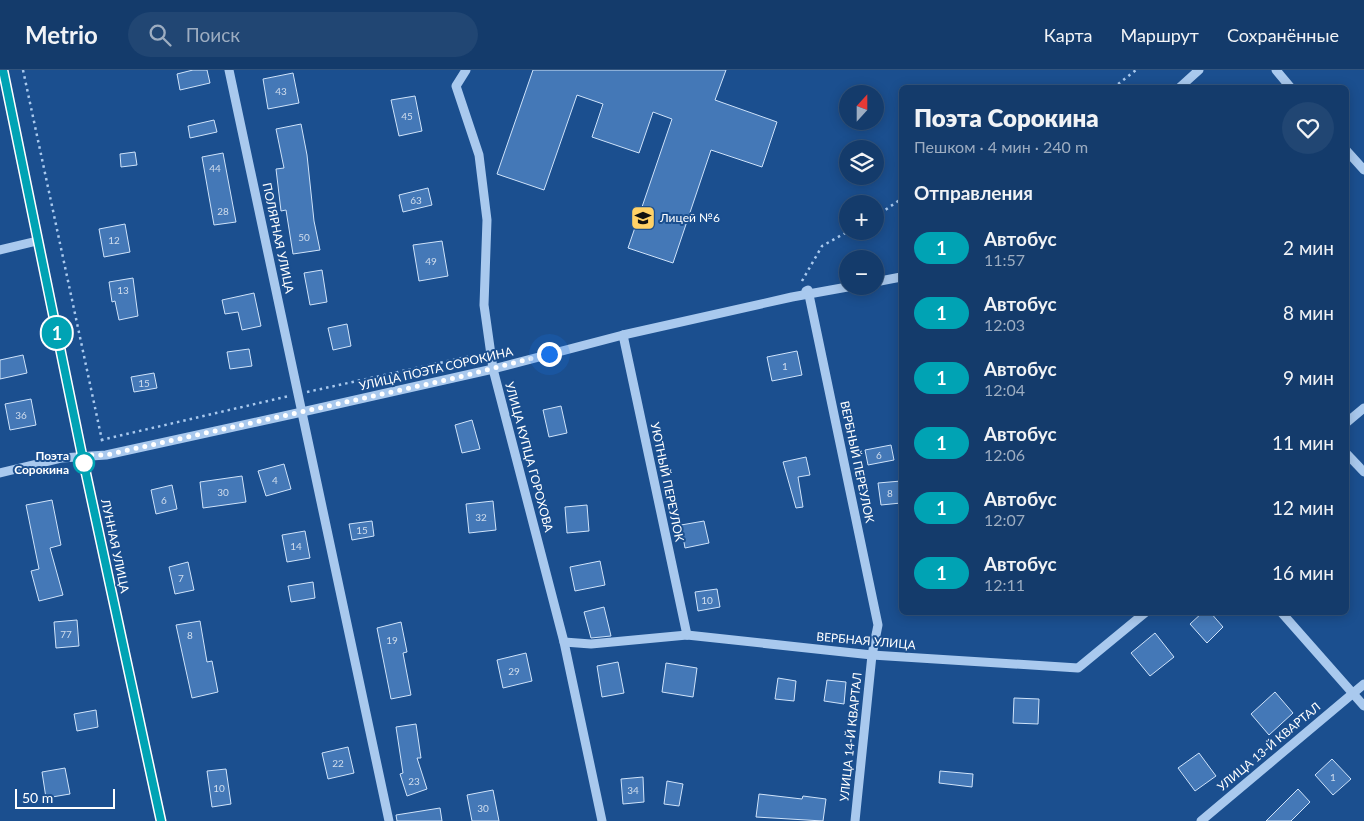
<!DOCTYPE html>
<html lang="ru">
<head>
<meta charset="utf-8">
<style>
	body { margin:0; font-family:Lato,sans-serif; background:#214673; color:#f1f3f6; height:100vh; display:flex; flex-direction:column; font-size:19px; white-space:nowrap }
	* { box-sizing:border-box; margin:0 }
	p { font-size:16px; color:#9dadc1 }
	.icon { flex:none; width:28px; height:28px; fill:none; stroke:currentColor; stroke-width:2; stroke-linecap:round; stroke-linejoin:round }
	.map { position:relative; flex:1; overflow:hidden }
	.panel { position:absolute; left:899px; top:15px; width:450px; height:530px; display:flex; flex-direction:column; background:#143b6b; border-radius:8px; box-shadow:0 2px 12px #0003,0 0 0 1px #33557e }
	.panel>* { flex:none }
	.badge { padding:0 10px; border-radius:16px; font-size:18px; line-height:32px }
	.needle { width:32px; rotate:21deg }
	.buttons { position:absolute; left:839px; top:15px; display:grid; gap:10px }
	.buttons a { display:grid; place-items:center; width:45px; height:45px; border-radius:50%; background:#143b6b; box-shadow:0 2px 12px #0003,0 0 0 1px #33557e; font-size:25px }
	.scale { position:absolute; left:15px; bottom:12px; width:100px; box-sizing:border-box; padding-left:5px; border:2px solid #fff; border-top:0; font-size:14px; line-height:18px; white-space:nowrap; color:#fff; -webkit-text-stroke:4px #1b4f8f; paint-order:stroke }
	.you { position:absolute; width:25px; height:25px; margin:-12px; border:4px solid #fff; border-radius:50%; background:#1a73e8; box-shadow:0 0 0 8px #1a73e833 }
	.map>.badge { position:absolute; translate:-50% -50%; box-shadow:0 0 0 2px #fff }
	h2 { padding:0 15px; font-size:19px; line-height:45px }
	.round { display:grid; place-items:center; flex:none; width:52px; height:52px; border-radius:26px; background:#214673 }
	.overview { display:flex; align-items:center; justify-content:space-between; height:85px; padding:0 15px }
	h1 { font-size:24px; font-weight:800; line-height:38px }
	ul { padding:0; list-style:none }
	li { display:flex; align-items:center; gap:15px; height:65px; padding:0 15px }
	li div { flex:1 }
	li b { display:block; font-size:19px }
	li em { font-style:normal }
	li .badge { min-width:55px; font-weight:700; text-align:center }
	header { display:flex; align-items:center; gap:30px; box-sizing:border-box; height:70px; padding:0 25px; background:#143b6b; border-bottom:1px solid #33557e }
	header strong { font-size:24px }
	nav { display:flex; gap:28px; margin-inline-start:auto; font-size:18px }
	.search { width:350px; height:45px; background:#214673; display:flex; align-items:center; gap:12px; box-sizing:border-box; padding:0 18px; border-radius:28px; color:#9dadc1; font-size:19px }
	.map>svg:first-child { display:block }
	.building { fill:#4478b7; stroke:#cfe3fa }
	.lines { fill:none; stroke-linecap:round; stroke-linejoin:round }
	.path { stroke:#a9c9ee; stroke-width:2.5; stroke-dasharray:2.5 4; stroke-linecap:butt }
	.minor { stroke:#a9c9ee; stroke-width:9 }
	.line-casing { stroke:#fff; stroke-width:11 }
	.line { stroke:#00a3b4; stroke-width:8 }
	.walk { stroke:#fff; stroke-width:5; stroke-dasharray:0 9 }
	.stop-dot { fill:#fff; stroke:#00a3b4; stroke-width:2.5 }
	.labels { text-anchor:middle; stroke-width:4; stroke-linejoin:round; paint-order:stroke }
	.number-label { font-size:10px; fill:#d0dded }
	.poi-label { font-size:12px; fill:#fff; stroke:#1b4f8f; text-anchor:start }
	.street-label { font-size:12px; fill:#fff; stroke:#1b4f8f }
	.stop-label { font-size:12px; font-weight:bold; fill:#fff; stroke:#1b4f8f; text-anchor:end }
</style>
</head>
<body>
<header>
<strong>Metrio</strong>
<div class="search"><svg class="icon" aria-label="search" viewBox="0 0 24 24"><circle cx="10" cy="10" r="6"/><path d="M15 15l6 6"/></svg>Поиск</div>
<nav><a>Карта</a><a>Маршрут</a><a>Сохранённые</a></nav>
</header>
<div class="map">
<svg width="1364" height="751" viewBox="0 0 1364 751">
	<rect width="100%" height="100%" fill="#1b4f8f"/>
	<g class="building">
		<path d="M193 0H207L210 13 180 20 177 4Z"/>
		<path d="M533 0H726L715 30 777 52 762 97 711 80 673 193 628 178 672 49 653 42 639 83 592 67 603 34 577 25 544 120 497 104Z"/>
		<path d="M293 3 299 33 268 39 263 9Z"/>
		<path d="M415 26 422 61 399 66 391 30Z"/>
		<path d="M214 50 217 62 190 68 188 56Z"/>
		<path d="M301 54 307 85 314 151 320 180 293 184 286 140 281 141 276 99 284 98 276 59Z"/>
		<path d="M135 82 137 95 121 97 120 84Z"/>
		<path d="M223 83 236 152 214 155 202 87Z"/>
		<path d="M428 118 432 135 403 142 399 125Z"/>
		<path d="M125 154 130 182 104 187 99 159Z"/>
		<path d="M442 171 448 206 419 211 413 175Z"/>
		<path d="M322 200 327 232 310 235 304 203Z"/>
		<path d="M133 208 138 246 119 250 115 231 112 232 109 212Z"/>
		<path d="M254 223 261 256 242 260 238 242 225 244 222 230Z"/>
		<path d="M347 254 351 276 333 280 328 258Z"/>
		<path d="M249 279 252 296 230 299 227 282Z"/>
		<path d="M797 281 802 305 772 311 767 287Z"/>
		<path d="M23 285 27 303 0 309V290Z"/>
		<path d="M154 303 157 318 134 322 131 307Z"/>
		<path d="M31 329 36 355 10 360 5 334Z"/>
		<path d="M561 336 567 363 549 367 543 340Z"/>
		<path d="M472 350 480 379 462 383 455 355Z"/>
		<path d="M891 375 894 390 868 395 865 380Z"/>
		<path d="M806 387 810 405 798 407 803 437 796 438 783 392Z"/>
		<path d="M284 394 291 419 266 426 258 401Z"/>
		<path d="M242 406 246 432 203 438 200 412Z"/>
		<path d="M901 411V433L881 435 878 413Z"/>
		<path d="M172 415 177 439 156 444 151 420Z"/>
		<path d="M52 430 61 475 50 478 63 525 39 531 31 501 39 499 26 435Z"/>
		<path d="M493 431 496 460 469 463 466 434Z"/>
		<path d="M587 435 589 461 567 463 565 437Z"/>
		<path d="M372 451 374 466 352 470 349 454Z"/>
		<path d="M704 451 709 473 685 478 681 455Z"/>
		<path d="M305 461 310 488 287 492 282 465Z"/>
		<path d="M600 491 605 515 575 521 570 497Z"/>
		<path d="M188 492 194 520 175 524 169 497Z"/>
		<path d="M313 512 315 528 291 532 288 516Z"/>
		<path d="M717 519 720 537 698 541 695 522Z"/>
		<path d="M604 537 611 566 591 568 584 542Z"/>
		<path d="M1203 542H1210L1223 557 1207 573 1190 554Z"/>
		<path d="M77 550 79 576 56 578 54 552Z"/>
		<path d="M200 551 207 592 212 591 218 622 192 628 176 555Z"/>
		<path d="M401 552 407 582 403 583 411 625 391 629 377 558Z"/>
		<path d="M1155 563 1174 587 1150 606 1131 583Z"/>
		<path d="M526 583 532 611 503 618 497 590Z"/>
		<path d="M618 592 624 623 602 627 597 596Z"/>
		<path d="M666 593 697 598 693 627 662 622Z"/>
		<path d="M778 608 796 611 794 631 775 629Z"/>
		<path d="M827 610 846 612 844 634 824 631Z"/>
		<path d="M1275 622 1293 643 1269 665 1251 644Z"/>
		<path d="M1014 628 1039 629 1038 654 1013 653Z"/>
		<path d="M96 640 98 657 77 661 74 644Z"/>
		<path d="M416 654 421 688H417L427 719 407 726 400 704 403 703 396 657Z"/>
		<path d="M348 677 354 703 328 709 322 683Z"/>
		<path d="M1199 683 1216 706 1195 721 1178 698Z"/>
		<path d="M1332 689 1351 709 1333 725 1315 705Z"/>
		<path d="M65 698 70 724 46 728 42 702Z"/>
		<path d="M226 699 231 734 212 737 207 701Z"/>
		<path d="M940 701 973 704 972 717 939 713Z"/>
		<path d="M643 707 644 732 623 734 621 709Z"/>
		<path d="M667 711 683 714 679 736 664 734Z"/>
		<path d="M1298 719 1310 732 1291 751H1266Z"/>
		<path d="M493 720 499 751H472L467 725Z"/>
		<path d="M759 724 802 729 803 726 826 729 823 751 756 747Z"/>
		<path d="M440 738 442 751H397L396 745Z"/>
	</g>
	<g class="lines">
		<g class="path">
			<path d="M23 0 103 375"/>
			<path d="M1113 18 1136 0"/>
			<path d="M875 147 901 129"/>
			<path d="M802 211 822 176 849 161"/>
			<path d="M307 322 480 284"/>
			<path d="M101 370 289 326"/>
		</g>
		<g class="minor">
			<path d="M3 0 82 385 161 751"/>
			<path d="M229 0 389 751"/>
			<path d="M466 0 456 16 479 85 487 150 484 235 493 299 564 572 602 751"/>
			<path d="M1276 0 1291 18"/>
			<path d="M1179 18 1199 0"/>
			<path d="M1346 80 1364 100"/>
			<path d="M0 180 37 171"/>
			<path d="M875 212 901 207"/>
			<path d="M806 221 808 220 878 555 872 585 855 751"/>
			<path d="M623 265 687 565"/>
			<path d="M1346 353 1364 338"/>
			<path d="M1346 383 1364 402"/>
			<path d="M0 403 62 388 106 385 302 342 493 299 623 265 792 227 853 216"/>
			<path d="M1281 542 1364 636"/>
			<path d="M564 572 591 574 687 565 872 585 1078 598 1146 542"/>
			<path d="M1201 751 1364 614"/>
		</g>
	</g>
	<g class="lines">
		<defs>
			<path id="line" d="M3 0 82 385 161 751"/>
		</defs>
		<use href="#line" class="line-casing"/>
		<use href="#line" class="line"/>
		<path class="walk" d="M84 393 82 385H106L455 308 549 284"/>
	</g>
	<defs>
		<symbol id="school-square" viewBox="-11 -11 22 22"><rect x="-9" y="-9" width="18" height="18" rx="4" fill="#ffd166" stroke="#1b4f8f"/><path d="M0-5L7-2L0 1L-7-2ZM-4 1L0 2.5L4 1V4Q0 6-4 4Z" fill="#111"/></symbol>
	</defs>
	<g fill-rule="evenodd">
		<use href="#school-square" x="629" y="134" width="28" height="28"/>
	</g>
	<circle class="stop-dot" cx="84" cy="393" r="10"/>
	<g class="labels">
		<g class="number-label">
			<text x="281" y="25">43</text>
			<text x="407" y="50">45</text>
			<text x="215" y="102">44</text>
			<text x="416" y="134">63</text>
			<text x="223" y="145">28</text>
			<text x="304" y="171">50</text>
			<text x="114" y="174">12</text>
			<text x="431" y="195">49</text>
			<text x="123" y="224">13</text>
			<text x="785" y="300">1</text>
			<text x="144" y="317">15</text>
			<text x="21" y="349">36</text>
			<text x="879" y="389">6</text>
			<text x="275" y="414">4</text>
			<text x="223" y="426">30</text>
			<text x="890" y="427">8</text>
			<text x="164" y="434">6</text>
			<text x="481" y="451">32</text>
			<text x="362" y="464">15</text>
			<text x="296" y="480">14</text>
			<text x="181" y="512">7</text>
			<text x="707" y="534">10</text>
			<text x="66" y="568">77</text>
			<text x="190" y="569">8</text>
			<text x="392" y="574">19</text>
			<text x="514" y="605">29</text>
			<text x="338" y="697">22</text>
			<text x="1333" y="711">1</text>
			<text x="414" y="715">23</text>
			<text x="219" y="722">10</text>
			<text x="633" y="724">34</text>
			<text x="483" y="742">30</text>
		</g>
		<g class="poi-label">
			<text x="660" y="152">Лицей №6</text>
		</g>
		<g class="street-label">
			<text transform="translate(278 168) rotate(78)" y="4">ПОЛЯРНАЯ УЛИЦА</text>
			<text transform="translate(436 299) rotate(-13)" y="4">УЛИЦА ПОЭТА СОРОКИНА</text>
			<text transform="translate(529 387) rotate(75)" y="4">УЛИЦА КУПЦА ГОРОХОВА</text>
			<text transform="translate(857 392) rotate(78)" y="4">ВЕРБНЫЙ ПЕРЕУЛОК</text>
			<text transform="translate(667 412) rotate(78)" y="4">УЮТНЫЙ ПЕРЕУЛОК</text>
			<text transform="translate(115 476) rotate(78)" y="4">ЛУННАЯ УЛИЦА</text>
			<text transform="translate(866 571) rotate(5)" y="4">ВЕРБНАЯ УЛИЦА</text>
			<text transform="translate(851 667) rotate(-84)" y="4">УЛИЦА 14-Й КВАРТАЛ</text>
			<text transform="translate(1269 677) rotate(-40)" y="4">УЛИЦА 13-Й КВАРТАЛ</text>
		</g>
		<g class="stop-label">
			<text x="69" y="390">Поэта<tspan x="69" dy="14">Сорокина</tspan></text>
		</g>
	</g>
</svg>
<div class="buttons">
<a><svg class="needle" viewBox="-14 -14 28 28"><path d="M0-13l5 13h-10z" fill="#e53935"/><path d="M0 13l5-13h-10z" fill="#9dadc1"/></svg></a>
<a><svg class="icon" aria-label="layers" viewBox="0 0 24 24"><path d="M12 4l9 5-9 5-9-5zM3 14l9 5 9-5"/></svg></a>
<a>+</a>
<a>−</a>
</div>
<div class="scale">50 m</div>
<div class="you" style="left:549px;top:284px"></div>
<b class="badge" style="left:57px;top:263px;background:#00a3b4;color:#fff">1</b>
<section class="panel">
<div class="overview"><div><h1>Поэта Сорокина</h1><p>Пешком · 4 мин · 240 m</p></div><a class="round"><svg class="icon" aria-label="heart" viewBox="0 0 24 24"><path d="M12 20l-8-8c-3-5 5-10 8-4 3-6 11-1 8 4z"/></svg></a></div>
<h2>Отправления</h2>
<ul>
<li><span class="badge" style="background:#00a3b4;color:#fff">1</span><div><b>Автобус</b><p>11:57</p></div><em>2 мин</em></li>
<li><span class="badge" style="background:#00a3b4;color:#fff">1</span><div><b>Автобус</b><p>12:03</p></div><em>8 мин</em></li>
<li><span class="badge" style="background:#00a3b4;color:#fff">1</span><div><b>Автобус</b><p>12:04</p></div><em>9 мин</em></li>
<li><span class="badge" style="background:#00a3b4;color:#fff">1</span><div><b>Автобус</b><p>12:06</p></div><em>11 мин</em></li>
<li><span class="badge" style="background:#00a3b4;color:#fff">1</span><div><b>Автобус</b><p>12:07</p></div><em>12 мин</em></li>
<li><span class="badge" style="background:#00a3b4;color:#fff">1</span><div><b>Автобус</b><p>12:11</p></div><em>16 мин</em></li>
</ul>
</section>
</div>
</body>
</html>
